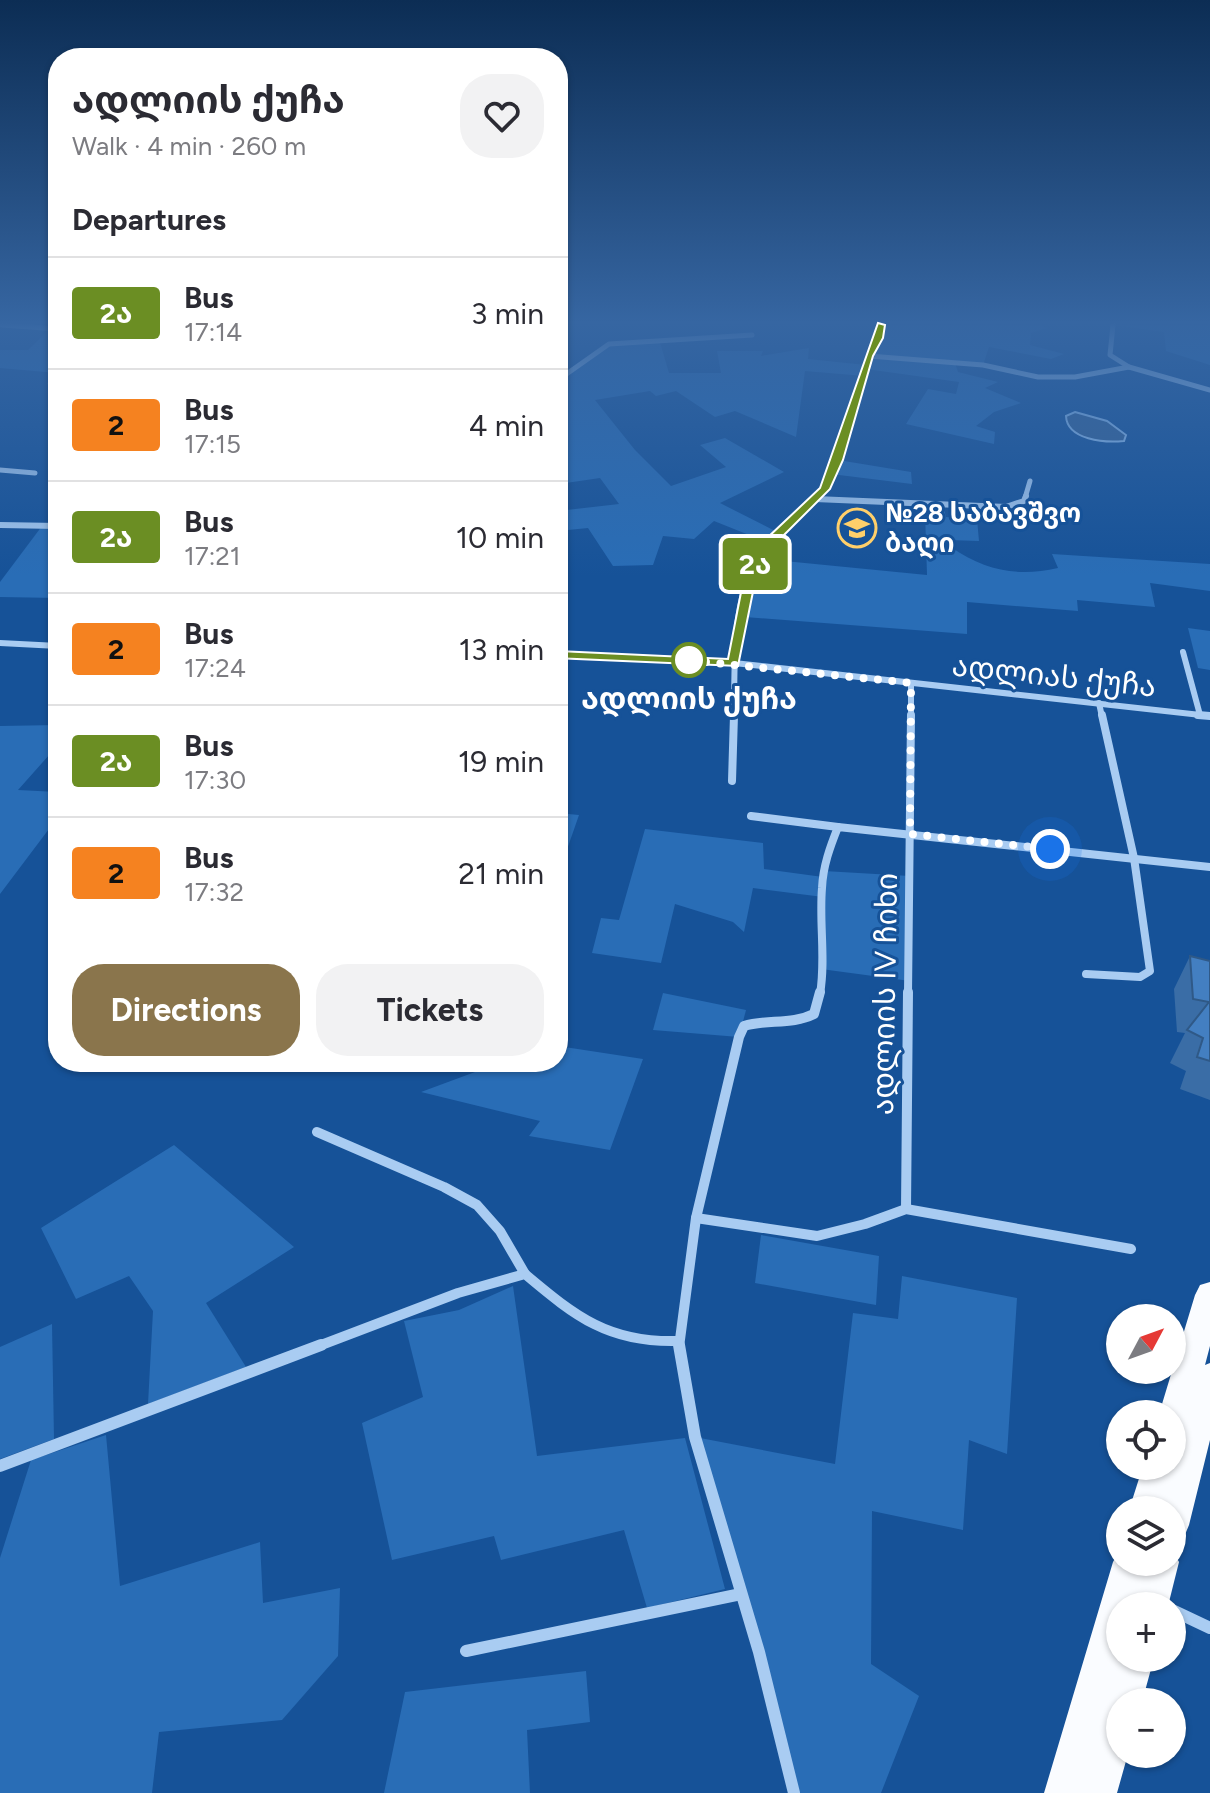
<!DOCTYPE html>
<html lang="en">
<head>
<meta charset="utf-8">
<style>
	body { margin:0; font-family:Figtree,"Noto Sans Georgian",sans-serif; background:#f2f2f3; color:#2b2b33; height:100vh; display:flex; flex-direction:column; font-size:30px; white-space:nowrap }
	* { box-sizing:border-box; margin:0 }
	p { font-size:26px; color:#7c7c81 }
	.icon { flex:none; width:44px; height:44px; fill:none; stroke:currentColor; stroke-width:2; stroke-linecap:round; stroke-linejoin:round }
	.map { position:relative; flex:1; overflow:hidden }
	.details { position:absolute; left:48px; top:48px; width:520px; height:1024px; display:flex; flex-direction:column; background:#fff; border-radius:32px; box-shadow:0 2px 6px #0004 }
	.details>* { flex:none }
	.badge { padding:0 16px; border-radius:6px; font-size:28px; line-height:52px }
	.needle { width:52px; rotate:49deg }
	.fabs { position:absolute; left:1106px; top:1304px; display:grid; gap:16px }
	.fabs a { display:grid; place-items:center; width:80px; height:80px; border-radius:50%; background:#fff; box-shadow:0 2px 6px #0004; font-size:40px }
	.you { position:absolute; width:40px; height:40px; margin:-20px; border:6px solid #fff; border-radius:50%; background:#1a73e8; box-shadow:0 0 0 12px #1a73e833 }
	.map>.badge { position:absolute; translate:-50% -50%; box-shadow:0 0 0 4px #fff }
	h2 { padding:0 24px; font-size:30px; line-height:72px }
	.round { display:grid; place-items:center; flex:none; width:84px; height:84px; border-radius:32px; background:#f2f2f3 }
	.summary { display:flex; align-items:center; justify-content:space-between; height:136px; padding:0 24px }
	h1 { font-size:38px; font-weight:700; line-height:60px }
	.button { display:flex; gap:16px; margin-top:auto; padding:16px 24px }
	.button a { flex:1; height:92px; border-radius:32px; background:#8a754c; color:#fff; font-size:32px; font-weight:700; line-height:92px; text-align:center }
	.button a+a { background:#f2f2f3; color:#2b2b33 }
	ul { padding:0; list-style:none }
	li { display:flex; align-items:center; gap:24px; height:112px; padding:0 24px; border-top:2px solid #e1e1e2 }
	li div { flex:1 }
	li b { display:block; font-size:30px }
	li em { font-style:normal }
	li .badge { min-width:88px; font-weight:700; text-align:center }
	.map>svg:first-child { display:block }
	.green { fill:#296db6 }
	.water { fill:#366295; stroke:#9bc7f5; stroke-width:2 }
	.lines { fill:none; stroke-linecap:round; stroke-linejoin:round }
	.minor-far4 { stroke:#a9ccf2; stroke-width:5 }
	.minor-far3 { stroke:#a9ccf2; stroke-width:6 }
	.minor-far2 { stroke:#a9ccf2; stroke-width:8 }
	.minor-far1 { stroke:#a9ccf2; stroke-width:10 }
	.minor { stroke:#a9ccf2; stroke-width:12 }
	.trunk { fill:#fafcff; fill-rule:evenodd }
	.wall { fill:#3a6da6 }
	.building { fill:#437fc1; stroke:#2f5987; stroke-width:2 }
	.line { fill:#6b8e23; stroke:#fff; stroke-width:2 }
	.walk { stroke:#fff; stroke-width:8; stroke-dasharray:0 14.4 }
	.stop-dot { fill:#fff; stroke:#6b8e23; stroke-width:4 }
	.labels { text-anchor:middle; stroke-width:6; stroke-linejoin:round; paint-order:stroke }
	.far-poi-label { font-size:26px; font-weight:bold; fill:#fff; stroke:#165298; text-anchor:start }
	.street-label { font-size:30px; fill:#fff; stroke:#165298 }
	.stop-label { font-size:30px; font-weight:bold; fill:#fff; stroke:#165298 }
</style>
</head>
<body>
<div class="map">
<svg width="1210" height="1793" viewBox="0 0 1210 1793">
	<rect width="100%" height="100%" fill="#165298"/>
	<g class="green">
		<path d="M881 325H1040L1047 328 1031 333 1030 345 1064 354 1051 359 989 347 983 365 955 363 958 372 998 382 985 388 1021 403 994 412 976 426 995 432 994 444 906 424 928 389 956 394 959 382 866 369 864 376 805 371 796 437 735 411 715 417 676 391 656 396 650 391 595 400 635 450 671 486 726 467 700 445 725 438 784 472 720 503 779 533 769 543 714 521 694 539 663 536 653 565 613 566 588 528 558 531V511L619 504 600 478 566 483 558 463V380L603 346 659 339 669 373H721L717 351H763L761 356 809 348 808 359 866 365 879 338Z"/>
		<path d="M1113 325H1210V365L1166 351 1164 332Z"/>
		<path d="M51 328 58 329V355L55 359 58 357V386L47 384 57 373 0 368V350H28Z"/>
		<path d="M838 460 911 472 912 484 831 474Z"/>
		<path d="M929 504 943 505 946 517 977 519 979 541 949 540 951 547C985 571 1018 577 1058 568L1052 554 1210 564V591L1150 583 1155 607 1077 600 1078 611 967 602V634L745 617 754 581 764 559 927 575 925 511Z"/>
		<path d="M42 526H58V598L0 597V582Z"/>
		<path d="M1188 628 1210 631V670L1198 668Z"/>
		<path d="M58 725V745L18 790 58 792V817L0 894V726Z"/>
		<path d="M558 813 579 815 563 861H558Z"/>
		<path d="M645 829 763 843 764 869 823 877 824 871 910 876V981L821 969 823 897 753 888 744 932 733 922 675 904 661 963 592 953 601 918 619 920Z"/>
		<path d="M663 993 746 1010 739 1037 653 1030Z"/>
		<path d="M558 1046 643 1059 610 1150 529 1136 540 1121 421 1092 502 1062H558Z"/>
		<path d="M174 1145 294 1247 206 1303 246 1367 148 1404 153 1311 129 1276 76 1299 41 1228Z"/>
		<path d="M761 1235 879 1256 876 1305 755 1283Z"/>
		<path d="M902 1276 1017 1298 1007 1454 969 1440 963 1530 872 1511 871 1664 919 1696 881 1793H794L695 1437 835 1464 853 1313 898 1319Z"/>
		<path d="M513 1286 537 1456 685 1438 725 1589 647 1608 624 1530 501 1560 494 1536 392 1560 362 1423 423 1397 404 1321 459 1310Z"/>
		<path d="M52 1324 54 1439 0 1459V1347Z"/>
		<path d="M106 1435 120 1586 260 1542 263 1603 340 1588 338 1656 282 1720 159 1732 152 1793H0V1558L31 1460Z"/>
		<path d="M586 1671 590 1722 527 1730 530 1793H384L405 1692Z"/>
	</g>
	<path class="water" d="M1075 412 1107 421 1126 435 1124 441C1105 443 1067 440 1066 416Z"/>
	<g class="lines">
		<g class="minor-far4">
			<path d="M2 325 58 329"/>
			<path d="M1113 325 1110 355 1129 367"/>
			<path d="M869 356 983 365 1038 377H1075L1129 367 1210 390"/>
			<path d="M558 380 609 344 752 335"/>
			<path d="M0 470 35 473"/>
			<path d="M817 498 837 465 868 358 881 325"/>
			<path d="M1025 498 1030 481"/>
		</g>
		<g class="minor-far3">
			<path d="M815 499 1006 507 1024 501 1026 496"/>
			<path d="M0 525 58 526"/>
			<path d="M0 643 58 646"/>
			<path d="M1183 652 1200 715"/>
			<path d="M558 655 734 663 1210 716"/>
			<path d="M1099 703 1102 717"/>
			<path d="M734 717C735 664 730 591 765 548 781 528 802 514 819 496"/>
			<path d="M911 717V683"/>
		</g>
		<g class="minor-far2">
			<path d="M1198 715 1210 716"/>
			<path d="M732 781 734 715"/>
			<path d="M751 816 838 827"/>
			<path d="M1086 974 1140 977 1150 971 1134 858 1102 715"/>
			<path d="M820 994C826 959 819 923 822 888 823 866 830 847 838 827L1210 867"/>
			<path d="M908 994 911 715"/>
		</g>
		<g class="minor-far1">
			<path d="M317 1132 444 1187 477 1205 500 1231 525 1274"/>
			<path d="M906 1209 908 992"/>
			<path d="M696 1218 817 1236 865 1224 906 1209 1131 1249"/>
			<path d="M316 1347 458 1293 525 1274C576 1317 609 1343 678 1341"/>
			<path d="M679 1347 696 1218 739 1037 744 1026C767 1019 792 1025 814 1014L820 992"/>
		</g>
		<g class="minor">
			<path d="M679 1345 695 1437 759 1652 794 1793"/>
			<path d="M0 1466 321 1345"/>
			<path d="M1172 1610 1210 1628"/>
			<path d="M466 1651 741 1594"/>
		</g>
		<g class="trunk">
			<path d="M1210 1282V1346L1205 1365 1210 1363V1440L1189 1525 1184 1537 1172 1542V1510H1129L1143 1466H1172L1179 1437 1172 1440V1414H1159L1195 1295 1200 1285Z"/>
			<path d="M1120 1549V1562H1172V1549L1179 1562 1168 1606H1120V1658H1154L1142 1702H1120V1754H1128L1117 1793H1044L1113 1562Z"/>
		</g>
	</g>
	<path class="wall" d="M1190 956 1210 961V1100L1180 1089 1186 1071 1170 1063 1185 1033 1177 1032 1174 989Z"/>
	<path class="building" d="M1190 956 1210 961V1061L1197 1057 1203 1038 1187 1030 1209 1002 1193 999Z"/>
	<linearGradient id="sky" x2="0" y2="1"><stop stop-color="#0c2d54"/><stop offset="0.56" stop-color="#3666a2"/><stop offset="1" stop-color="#3666a2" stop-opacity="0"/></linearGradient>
	<rect width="1210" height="576" fill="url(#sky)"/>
	<path class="line" d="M878 323 885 325 883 338 873 356 843 460 830 489 774 545 757 572 738 666 554 658V652L558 651 728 659 745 572 765 540 820 488Z"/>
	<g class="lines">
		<path class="walk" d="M689 660 676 659 911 683 910 834 1050 849"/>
	</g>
	<defs>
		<symbol id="school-ring" viewBox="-11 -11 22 22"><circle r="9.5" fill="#165298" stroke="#ffcf6a" stroke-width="1.5"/><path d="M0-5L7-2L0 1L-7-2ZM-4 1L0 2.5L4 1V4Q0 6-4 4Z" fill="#ffcf6a"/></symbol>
	</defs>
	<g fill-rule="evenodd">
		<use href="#school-ring" x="835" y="506" width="44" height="44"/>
	</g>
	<circle class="stop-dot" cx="689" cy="660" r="16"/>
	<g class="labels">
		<g class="far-poi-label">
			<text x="885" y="522">№28 საბავშვო<tspan x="885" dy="30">ბაღი</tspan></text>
		</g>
		<g class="street-label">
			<text transform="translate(1054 676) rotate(6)" y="10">ადლიას ქუჩა</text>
			<text transform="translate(885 994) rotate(-89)" y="10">ადლიის IV ჩიხი</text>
		</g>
		<g class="stop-label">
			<text x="689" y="709">ადლიის ქუჩა</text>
		</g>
	</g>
</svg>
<div class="fabs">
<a><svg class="needle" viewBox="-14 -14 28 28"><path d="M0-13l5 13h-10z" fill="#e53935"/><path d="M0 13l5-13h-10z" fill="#7c7c81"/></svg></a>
<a><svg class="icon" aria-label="locate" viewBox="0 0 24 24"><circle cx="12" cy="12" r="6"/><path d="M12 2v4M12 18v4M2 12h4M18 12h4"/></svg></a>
<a><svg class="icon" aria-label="layers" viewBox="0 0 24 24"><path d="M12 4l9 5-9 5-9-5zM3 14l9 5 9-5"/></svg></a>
<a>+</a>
<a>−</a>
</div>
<div class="you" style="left:1050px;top:849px"></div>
<b class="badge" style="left:755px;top:564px;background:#6b8e23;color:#fff">2ა</b>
<section class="details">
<div class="summary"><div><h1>ადლიის ქუჩა</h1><p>Walk · 4 min · 260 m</p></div><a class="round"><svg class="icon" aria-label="heart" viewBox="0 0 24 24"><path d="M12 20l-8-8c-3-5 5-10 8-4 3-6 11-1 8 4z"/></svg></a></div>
<h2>Departures</h2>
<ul>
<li><span class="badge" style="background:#6b8e23;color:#fff">2ა</span><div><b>Bus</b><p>17:14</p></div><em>3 min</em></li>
<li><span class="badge" style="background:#f58220;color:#111">2</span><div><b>Bus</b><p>17:15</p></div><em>4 min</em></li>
<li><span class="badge" style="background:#6b8e23;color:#fff">2ა</span><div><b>Bus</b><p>17:21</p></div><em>10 min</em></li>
<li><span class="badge" style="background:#f58220;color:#111">2</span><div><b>Bus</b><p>17:24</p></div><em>13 min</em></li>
<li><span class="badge" style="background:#6b8e23;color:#fff">2ა</span><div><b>Bus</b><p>17:30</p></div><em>19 min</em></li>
<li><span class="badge" style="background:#f58220;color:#111">2</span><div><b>Bus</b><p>17:32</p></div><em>21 min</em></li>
</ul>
<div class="button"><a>Directions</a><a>Tickets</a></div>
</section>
</div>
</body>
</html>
